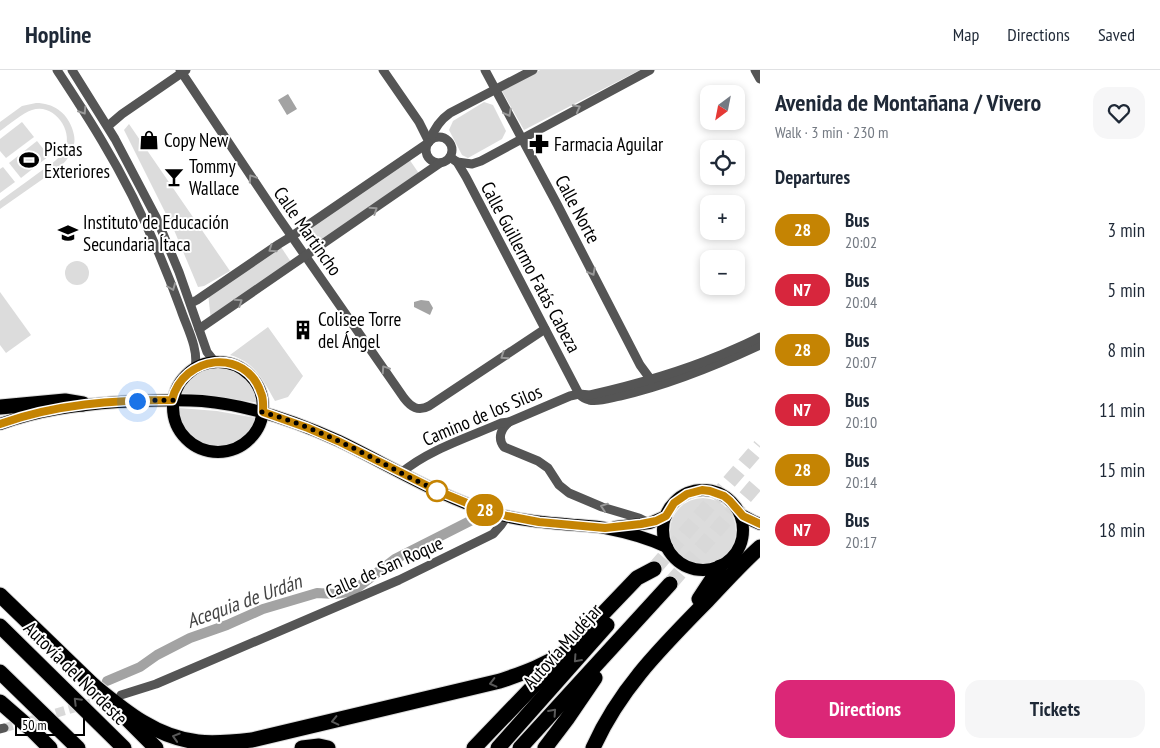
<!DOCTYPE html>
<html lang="en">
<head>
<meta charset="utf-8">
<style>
	body { margin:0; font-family:"PT Sans Narrow",sans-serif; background:#f6f6f7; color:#1f2937; height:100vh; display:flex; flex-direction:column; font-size:19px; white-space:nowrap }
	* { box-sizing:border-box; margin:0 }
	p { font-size:16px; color:#747a83 }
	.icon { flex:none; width:28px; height:28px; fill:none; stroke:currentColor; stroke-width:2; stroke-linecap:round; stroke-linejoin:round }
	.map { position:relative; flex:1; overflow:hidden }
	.sheet { display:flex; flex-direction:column; background:#fff; width:400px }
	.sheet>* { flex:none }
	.badge { padding:0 10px; border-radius:16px; font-size:18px; line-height:32px }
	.needle { width:32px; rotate:212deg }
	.fabs { position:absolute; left:700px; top:15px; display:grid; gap:10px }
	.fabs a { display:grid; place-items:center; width:45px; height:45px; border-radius:10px; background:#fff; box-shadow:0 2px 8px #0003; font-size:25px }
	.scale { position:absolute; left:15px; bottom:12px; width:70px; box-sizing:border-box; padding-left:5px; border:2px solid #000; border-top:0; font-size:14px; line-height:18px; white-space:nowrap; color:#000; -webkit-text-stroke:4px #fff; paint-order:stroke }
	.you { position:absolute; width:25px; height:25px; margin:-12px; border:4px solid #fff; border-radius:50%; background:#1a73e8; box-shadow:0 0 0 8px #1a73e833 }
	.map>.badge { position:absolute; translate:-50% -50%; box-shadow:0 0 0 2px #fff }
	h2 { padding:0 15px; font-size:19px; line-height:45px }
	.round { display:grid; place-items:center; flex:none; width:52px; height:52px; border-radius:15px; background:#f6f6f7 }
	.overview { display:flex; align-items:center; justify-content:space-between; height:85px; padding:0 15px }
	h1 { font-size:24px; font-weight:800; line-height:38px }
	.cta { display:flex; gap:10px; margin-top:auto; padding:10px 15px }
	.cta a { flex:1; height:58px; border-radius:15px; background:#db2777; color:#fff; font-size:20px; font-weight:800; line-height:58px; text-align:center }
	.cta a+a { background:#f6f6f7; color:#1f2937 }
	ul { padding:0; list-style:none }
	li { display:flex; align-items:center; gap:15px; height:60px; padding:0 15px }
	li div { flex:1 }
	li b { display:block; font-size:19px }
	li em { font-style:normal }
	li .badge { min-width:55px; font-weight:700; text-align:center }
	header { display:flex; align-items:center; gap:30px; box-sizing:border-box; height:70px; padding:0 25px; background:#fff; border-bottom:1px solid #e0e1e3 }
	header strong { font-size:24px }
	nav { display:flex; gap:28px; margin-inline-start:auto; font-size:18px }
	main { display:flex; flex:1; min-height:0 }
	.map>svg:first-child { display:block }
	.green { fill:#dcdcdc }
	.water { fill:#a3a3a3 }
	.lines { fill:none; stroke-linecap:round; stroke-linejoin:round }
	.canal { stroke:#a3a3a3; stroke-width:10 }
	.minor-tunnel { stroke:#d9d9d9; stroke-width:9; stroke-dasharray:9 4.5; stroke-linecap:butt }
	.motorway-tunnel { stroke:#d9d9d9; stroke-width:15; stroke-dasharray:15 8; stroke-linecap:butt }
	.primary-casing { stroke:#dbdbdb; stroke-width:14 }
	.motorway-casing { stroke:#dbdbdb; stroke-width:17 }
	.minor { stroke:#555; stroke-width:9 }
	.primary { stroke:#000; stroke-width:12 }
	.motorway { stroke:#000; stroke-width:15 }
	.oneway { stroke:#999 }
	.oneway2 { stroke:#595959 }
	.line-casing { stroke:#fff; stroke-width:11 }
	.line { stroke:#c58403; stroke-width:8 }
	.walk { stroke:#000; stroke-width:5; stroke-dasharray:0 9 }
	.stop-dot { fill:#fff; stroke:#c58403; stroke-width:2.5 }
	.labels { text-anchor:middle; stroke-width:4; stroke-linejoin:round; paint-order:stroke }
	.poi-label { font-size:19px; fill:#000; stroke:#fff; text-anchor:start }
	.street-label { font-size:19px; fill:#000; stroke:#fff }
	.water-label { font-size:20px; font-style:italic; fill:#444; stroke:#fff }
</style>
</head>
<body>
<header>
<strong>Hopline</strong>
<nav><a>Map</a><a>Directions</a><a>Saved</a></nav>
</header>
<main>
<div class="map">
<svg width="760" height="678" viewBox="0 0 760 678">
	<rect width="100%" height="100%" fill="#fff"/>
	<g class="green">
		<path d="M540 0H640L524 60 502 21Z"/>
		<path d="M484 32 493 35 506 61 502 69 468 88 462 85 449 60 453 51Z"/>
		<path d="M36 33C53 33 66 42 72 58 74 64 76 71 73 77 71 85 66 91 60 97L0 139V131C12 122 25 113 37 104 46 97 58 91 64 81 75 62 54 32 32 40 22 43 9 55 0 61V52L22 36Z"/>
		<path d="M22 52 34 67 6 88 0 81V69Z"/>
		<path d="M129 54 230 201 204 216 198 217 174 160 124 60Z"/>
		<path d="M37 71 49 86 21 108 9 93Z"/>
		<path d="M409 89 420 105 319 175 308 159Z"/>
		<path d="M3 97 15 112 0 123V99Z"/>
		<path d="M279 174 293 195 211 251 208 223Z"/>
		<circle cx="77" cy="203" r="12"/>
		<path d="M0 222 31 265 6 283 0 275Z"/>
		<path d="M268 257 303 306 288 327 275 331C263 310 255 292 230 285Z"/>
		<path d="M215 297C236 296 258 311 259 333L220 327 182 323C186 308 201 299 215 297Z"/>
		<path d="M179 338 217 341 256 348 258 351C238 392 185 385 178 340Z"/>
		<circle cx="703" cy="461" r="33"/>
	</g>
	<g class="water">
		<path d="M288 24 297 39 287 45 278 30Z"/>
		<path d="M421 230 429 231 433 238 430 245 414 237V232Z"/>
	</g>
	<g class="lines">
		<path class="canal" d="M107 611 140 597 157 585 190 568 227 555 263 539 317 523 335 524 353 521 395 489 472 450"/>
		<path class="minor-tunnel" d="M4 658 112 627"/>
		<g class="motorway-tunnel">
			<path d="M654 499 760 376"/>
			<path d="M670 514 760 410"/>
		</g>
		<defs>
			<g id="primary">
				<circle cx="218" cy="337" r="45"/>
				<path d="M0 354C39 340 77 335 118 332 146 331 174 329 202 331 250 335 295 351 339 371 391 396 441 428 497 444 522 451 549 453 575 455 585 456 595 456 605 458 626 462 648 468 667 477"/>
				<circle cx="703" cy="460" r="40"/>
				<path d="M740 444 753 451 760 454"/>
				<path d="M615 457 650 453 666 446"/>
			</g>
			<g id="motorway">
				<path d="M0 337 65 331 83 334"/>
				<path d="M0 525 94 616"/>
				<path d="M699 529 720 497"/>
				<path d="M0 556 124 678"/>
				<path d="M0 602 78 678"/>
				<path d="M87 610C120 637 153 667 198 672 216 674 234 672 252 670L500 611C527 602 545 595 569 580"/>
				<path d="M0 632 31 659 50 678"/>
				<path d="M128 650 156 678"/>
				<path d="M302 678 319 676 328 678"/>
				<path d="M474 678 637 508 654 499"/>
				<path d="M498 678 607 555"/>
				<path d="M520 678 670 514"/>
				<path d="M545 678 567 649 595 608"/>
				<path d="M593 678C620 618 662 577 707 531 724 513 741 494 760 477"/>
			</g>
		</defs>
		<use href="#primary" class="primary-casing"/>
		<use href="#motorway" class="motorway-casing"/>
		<g class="minor">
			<path d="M57 0C72 23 88 47 102 71 134 124 160 182 181 240 187 258 199 279 195 298"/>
			<path d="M72 0 115 69 156 147 179 202 207 282 215 292"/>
			<path d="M180 0 279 148 404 328C411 337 418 342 429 336L545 259"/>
			<path d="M383 0 419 52 429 72"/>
			<path d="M485 0 557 134 640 295 654 314"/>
			<path d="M755 0 760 9"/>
			<path d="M108 56 122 44 186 0"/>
			<circle cx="439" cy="80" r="13"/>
			<path d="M430 70C434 59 440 50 450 43L533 0"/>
			<path d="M450 87 457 92 466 107 579 324C582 327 585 329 589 330 599 332 610 328 620 326 668 315 715 296 760 275"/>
			<path d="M457 92 472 94 481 91 650 0"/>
			<path d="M191 233 197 230 279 174 292 166 428 73"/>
			<path d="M199 259 440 93"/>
			<path d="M509 352C501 359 497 368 504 377L538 391 548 398 559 415 569 423 602 437 639 448 649 453"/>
			<path d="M401 403C428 380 469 367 501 353L509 352 570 326 579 324 590 325C634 315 677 303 718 286 732 280 747 274 760 267"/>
			<path d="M121 625 156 614 399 510 493 464 501 455 507 446"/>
			<path d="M0 659 4 658"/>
		</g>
		<use href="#primary" class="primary"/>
		<use href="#motorway" class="motorway"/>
	</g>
	<defs><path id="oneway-chevron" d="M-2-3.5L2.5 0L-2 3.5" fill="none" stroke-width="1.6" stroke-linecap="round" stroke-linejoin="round" transform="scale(1.25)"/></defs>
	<g class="oneway">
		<use href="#oneway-chevron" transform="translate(577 38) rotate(-28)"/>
		<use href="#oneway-chevron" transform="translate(83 41) rotate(57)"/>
		<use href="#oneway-chevron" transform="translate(508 43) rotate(62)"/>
		<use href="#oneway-chevron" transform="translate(252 108) rotate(-124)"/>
		<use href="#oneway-chevron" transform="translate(374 140) rotate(-34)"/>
		<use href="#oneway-chevron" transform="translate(272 179) rotate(145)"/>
		<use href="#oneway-chevron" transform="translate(592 202) rotate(62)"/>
		<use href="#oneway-chevron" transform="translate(172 217) rotate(69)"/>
		<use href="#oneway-chevron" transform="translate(239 232) rotate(-34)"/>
		<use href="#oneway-chevron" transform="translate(504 286) rotate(146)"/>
		<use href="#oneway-chevron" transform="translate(385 299) rotate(-124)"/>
		<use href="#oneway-chevron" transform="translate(604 437) rotate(-161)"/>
	</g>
	<g class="oneway2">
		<use href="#oneway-chevron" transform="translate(577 589) rotate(132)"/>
		<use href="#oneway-chevron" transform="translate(493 613) rotate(166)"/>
		<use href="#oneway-chevron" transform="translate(77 631) rotate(-135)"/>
		<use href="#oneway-chevron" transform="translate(553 642) rotate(-48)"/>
		<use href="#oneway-chevron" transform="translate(335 651) rotate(167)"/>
		<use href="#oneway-chevron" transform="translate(176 667) rotate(-163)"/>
	</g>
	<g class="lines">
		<defs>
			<path id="line" d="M0 354C55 334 114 330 172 330 183 285 246 277 261 323 264 329 263 336 263 342L308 358 338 371 438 421 479 438 507 446 539 452 605 458 641 454 656 451 666 446 674 433 687 424 702 420 710 421 724 426 730 431 743 446 760 454"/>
		</defs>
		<use href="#line" class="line-casing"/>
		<use href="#line" class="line"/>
		<path class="walk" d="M137 331C175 329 214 330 251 339 304 352 353 377 401 403 412 409 427 415 437 421"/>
	</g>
	<defs>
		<symbol id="shop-bare" viewBox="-9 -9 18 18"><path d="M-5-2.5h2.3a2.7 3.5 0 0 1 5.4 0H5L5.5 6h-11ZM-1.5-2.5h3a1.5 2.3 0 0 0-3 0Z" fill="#000" stroke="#fff" stroke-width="2.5" paint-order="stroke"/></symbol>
		<symbol id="pharmacy-bare" viewBox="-9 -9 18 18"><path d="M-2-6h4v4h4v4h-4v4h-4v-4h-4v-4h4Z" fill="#000" stroke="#fff" stroke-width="2.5" paint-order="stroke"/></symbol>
		<symbol id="stadium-bare" viewBox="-9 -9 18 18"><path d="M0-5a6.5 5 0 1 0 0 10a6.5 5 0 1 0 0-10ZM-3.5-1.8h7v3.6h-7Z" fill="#000" stroke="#fff" stroke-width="2.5" paint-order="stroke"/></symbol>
		<symbol id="bar-bare" viewBox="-9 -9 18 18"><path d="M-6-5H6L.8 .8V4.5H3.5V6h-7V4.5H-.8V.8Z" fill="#000" stroke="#fff" stroke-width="2.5" paint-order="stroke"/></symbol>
		<symbol id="school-bare" viewBox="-9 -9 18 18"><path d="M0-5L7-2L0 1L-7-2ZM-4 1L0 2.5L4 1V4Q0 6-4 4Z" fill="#000" stroke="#fff" stroke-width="2.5" paint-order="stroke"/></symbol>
		<symbol id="building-bare" viewBox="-9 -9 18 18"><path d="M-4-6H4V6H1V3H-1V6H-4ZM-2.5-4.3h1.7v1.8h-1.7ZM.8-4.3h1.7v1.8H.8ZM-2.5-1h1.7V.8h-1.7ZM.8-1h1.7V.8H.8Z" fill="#000" stroke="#fff" stroke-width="2.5" paint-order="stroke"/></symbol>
	</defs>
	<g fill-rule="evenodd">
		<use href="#shop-bare" x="135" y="56" width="28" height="28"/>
		<use href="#pharmacy-bare" x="525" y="60" width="28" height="28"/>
		<use href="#stadium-bare" x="15" y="76" width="28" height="28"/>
		<use href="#bar-bare" x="160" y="93" width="28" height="28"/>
		<use href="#school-bare" x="54" y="149" width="28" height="28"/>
		<use href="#building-bare" x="289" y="246" width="28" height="28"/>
	</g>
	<circle class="stop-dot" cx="437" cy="421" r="10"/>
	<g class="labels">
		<g class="poi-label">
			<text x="164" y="77">Copy New</text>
			<text x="554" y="81">Farmacia Aguilar</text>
			<text x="44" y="86">Pistas<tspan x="44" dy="22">Exteriores</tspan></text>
			<text x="189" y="103">Tommy<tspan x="189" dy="22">Wallace</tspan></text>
			<text x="83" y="159">Instituto de Educación<tspan x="83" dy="22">Secundaria Ítaca</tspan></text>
			<text x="318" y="256">Colisee Torre<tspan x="318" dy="22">del Ángel</tspan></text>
		</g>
		<g class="street-label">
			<text transform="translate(578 139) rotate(62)" y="7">Calle Norte</text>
			<text transform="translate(308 161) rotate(55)" y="7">Calle Martincho</text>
			<text transform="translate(531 197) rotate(62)" y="7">Calle Guillermo Fatás Cabeza</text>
			<text transform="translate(482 345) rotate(-23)" y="7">Camino de los Silos</text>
			<text transform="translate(384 497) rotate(-24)" y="7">Calle de San Roque</text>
			<text transform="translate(562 576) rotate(-48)" y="7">Autovía Mudéjar</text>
			<text transform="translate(76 603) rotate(45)" y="7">Autovía del Nordeste</text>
		</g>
		<g class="water-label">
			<text transform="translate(244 531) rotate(-20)" y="7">Acequia de Urdán</text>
		</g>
	</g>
</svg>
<div class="fabs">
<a><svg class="needle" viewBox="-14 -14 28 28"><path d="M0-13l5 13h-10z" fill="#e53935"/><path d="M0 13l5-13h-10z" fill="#747a83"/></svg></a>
<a><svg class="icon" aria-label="locate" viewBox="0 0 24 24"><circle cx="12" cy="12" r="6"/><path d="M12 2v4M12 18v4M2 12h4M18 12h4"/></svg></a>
<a>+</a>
<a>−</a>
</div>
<div class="scale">50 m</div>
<div class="you" style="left:137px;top:331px"></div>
<b class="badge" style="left:485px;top:440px;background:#c58403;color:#fff">28</b>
</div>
<section class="sheet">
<div class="overview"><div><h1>Avenida de Montañana / Vivero</h1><p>Walk · 3 min · 230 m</p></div><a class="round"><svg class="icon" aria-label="heart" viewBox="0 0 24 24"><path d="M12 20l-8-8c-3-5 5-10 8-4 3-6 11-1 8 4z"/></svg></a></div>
<h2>Departures</h2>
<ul>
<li><span class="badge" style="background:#c58403;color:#fff">28</span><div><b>Bus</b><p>20:02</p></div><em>3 min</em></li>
<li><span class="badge" style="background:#d7263d;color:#fff">N7</span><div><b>Bus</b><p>20:04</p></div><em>5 min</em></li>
<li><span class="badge" style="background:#c58403;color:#fff">28</span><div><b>Bus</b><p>20:07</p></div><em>8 min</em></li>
<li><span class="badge" style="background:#d7263d;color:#fff">N7</span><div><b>Bus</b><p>20:10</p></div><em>11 min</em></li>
<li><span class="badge" style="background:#c58403;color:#fff">28</span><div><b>Bus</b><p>20:14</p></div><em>15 min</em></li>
<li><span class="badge" style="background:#d7263d;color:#fff">N7</span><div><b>Bus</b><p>20:17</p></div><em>18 min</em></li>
</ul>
<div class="cta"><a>Directions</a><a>Tickets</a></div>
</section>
</main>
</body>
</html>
